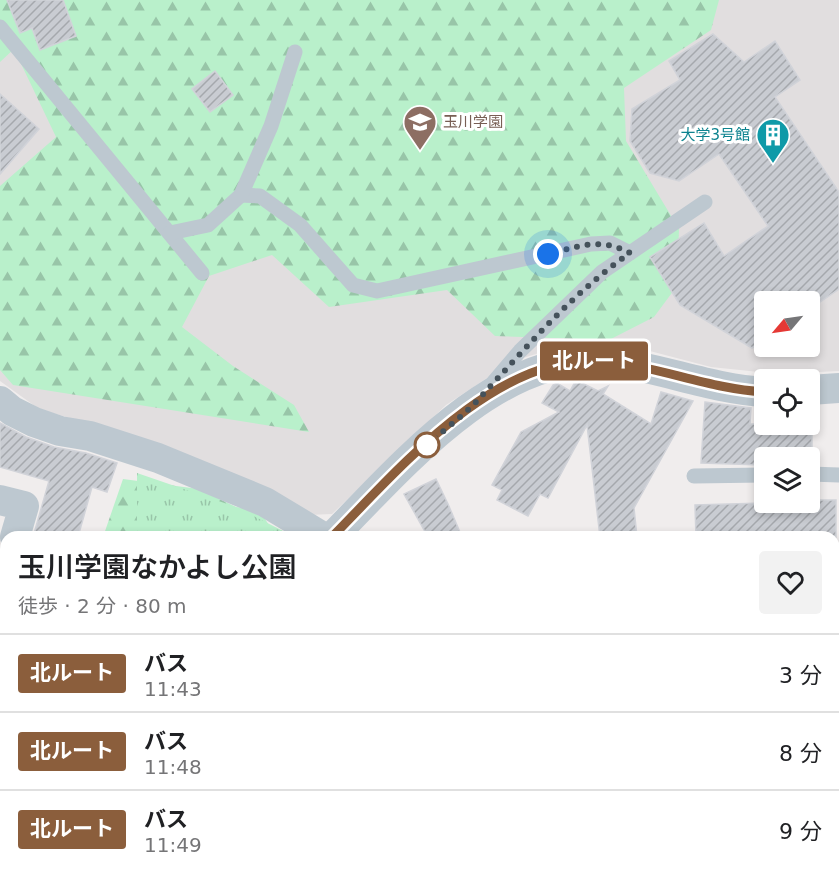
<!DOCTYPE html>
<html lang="ja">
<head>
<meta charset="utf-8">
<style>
	body { margin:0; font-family:"DejaVu Sans","Noto Sans JP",sans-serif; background:#f2f2f2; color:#202124; height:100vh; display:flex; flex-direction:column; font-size:22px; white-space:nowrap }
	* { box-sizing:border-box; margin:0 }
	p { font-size:20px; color:#757577 }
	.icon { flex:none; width:33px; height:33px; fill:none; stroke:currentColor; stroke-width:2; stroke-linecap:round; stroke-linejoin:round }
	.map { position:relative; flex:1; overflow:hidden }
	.side { position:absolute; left:0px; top:531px; width:840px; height:348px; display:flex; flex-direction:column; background:#fff; border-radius:18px 18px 0 0; box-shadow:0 3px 9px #0003 }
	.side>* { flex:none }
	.badge { padding:0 12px; border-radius:4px; font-size:21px; line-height:39px }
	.needle { width:39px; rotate:241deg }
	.buttons { position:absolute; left:754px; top:291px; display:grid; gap:12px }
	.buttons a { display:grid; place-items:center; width:66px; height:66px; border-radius:6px; background:#fff; box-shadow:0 3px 9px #0003; font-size:30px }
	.you { position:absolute; width:30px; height:30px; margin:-15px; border:4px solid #fff; border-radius:50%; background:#1a73e8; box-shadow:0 0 0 9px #1a73e833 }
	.map>.badge { position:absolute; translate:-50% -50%; box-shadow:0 0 0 3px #fff }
	.round { display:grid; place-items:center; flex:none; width:63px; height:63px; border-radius:6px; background:#f2f2f2 }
	.overview { display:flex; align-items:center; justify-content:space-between; height:102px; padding:0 18px }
	h1 { font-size:28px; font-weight:600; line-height:45px }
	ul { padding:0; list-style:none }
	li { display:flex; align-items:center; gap:18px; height:78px; padding:0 18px; border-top:2px solid #e0e0e0 }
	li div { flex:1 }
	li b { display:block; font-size:22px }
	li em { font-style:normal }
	li .badge { min-width:66px; font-weight:700; text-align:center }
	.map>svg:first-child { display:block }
	.education { fill:#e1dedf; fill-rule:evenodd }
	.forest { fill:url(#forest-firs) }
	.park { fill:url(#park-tufts) }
	.building { fill:url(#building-hatch); stroke:#d1d3d9; stroke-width:1.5 }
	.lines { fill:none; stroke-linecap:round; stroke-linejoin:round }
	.lane { stroke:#bdc8d0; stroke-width:15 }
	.street { stroke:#bdc8d0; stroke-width:30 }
	.line-casing { stroke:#fff; stroke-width:14 }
	.line { stroke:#8b5e3c; stroke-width:9 }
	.walk { stroke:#45525b; stroke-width:6; stroke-dasharray:0 10.8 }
	.stop-dot { fill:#fff; stroke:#8b5e3c; stroke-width:3 }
	.labels { text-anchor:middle; stroke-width:6; stroke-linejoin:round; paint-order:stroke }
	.education-label { font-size:15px; fill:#785e54; stroke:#fff; text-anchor:start }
	.culture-label { font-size:15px; fill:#0d838f; stroke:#fff; text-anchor:end }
</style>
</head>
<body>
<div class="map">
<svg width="839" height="879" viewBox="0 0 839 879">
	<defs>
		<pattern id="forest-firs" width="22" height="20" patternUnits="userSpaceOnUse" patternTransform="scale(1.5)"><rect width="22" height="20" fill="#b9f0cb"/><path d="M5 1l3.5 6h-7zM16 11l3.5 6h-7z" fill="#98c5a8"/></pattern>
		<pattern id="park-tufts" width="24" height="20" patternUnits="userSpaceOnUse" patternTransform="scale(1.5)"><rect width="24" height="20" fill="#b9f0cb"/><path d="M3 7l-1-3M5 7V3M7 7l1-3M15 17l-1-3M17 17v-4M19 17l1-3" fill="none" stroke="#98c5a8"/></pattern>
		<pattern id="building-hatch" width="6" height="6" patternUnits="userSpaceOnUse" patternTransform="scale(1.5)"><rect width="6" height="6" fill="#c9ccd2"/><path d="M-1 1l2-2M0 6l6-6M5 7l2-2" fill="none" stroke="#a5a8ad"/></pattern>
	</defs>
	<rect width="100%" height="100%" fill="#f0eded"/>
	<path class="education" d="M0 0H839V371L777 374 711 367 646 350 606 345 559 347 513 361 446 405 332 514 307 515 152 442 39 409 0 381ZM765 302H810V346H765Z"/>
	<g class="forest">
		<path d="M0 0H719L711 30 624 88 626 141 679 229 677 286 654 317 609 340 495 336 447 290 329 307 272 255 209 276 182 327 233 366 294 405 309 432 13 385 0 370V186L56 137 14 49 0 62Z"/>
		<path d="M123 479 199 489 236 507 259 510 277 537H103Z"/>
		<path d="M6 832V873H346L341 879H0V839Z"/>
	</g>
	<g class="park">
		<path d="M137 473 236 507 295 537H137Z"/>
		<path d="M138 873H346L341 879H138Z"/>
	</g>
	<g class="building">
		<path d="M7 0H63L76 36 40 50 32 28 20 33Z"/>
		<path d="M713 34 744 62 775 41 800 80 775 97 839 192V289L820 302H765V340L752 348 680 305 650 257 704 223 724 256 768 226 719 154 679 181 650 173 630 141 632 109 680 80 669 61Z"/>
		<path d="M215 71 233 95 210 112 192 89Z"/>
		<path d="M0 94 39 129 0 174Z"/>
		<path d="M576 380 598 391 608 386 603 394 651 424 661 392 693 401 634 508 637 537H600L587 425 548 498 540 494 528 516 497 500 502 490 492 485 521 432 559 412 542 403 553 385 557 383 570 391Z"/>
		<path d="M705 402 751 408 750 424H812V458H762V465L701 463Z"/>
		<path d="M0 423 26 437 54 447 86 453 117 463 107 492 92 487 78 537H33L49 481 0 467Z"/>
		<path d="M436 479 448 504 462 537H428L404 494Z"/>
		<path d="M816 500H836V537H696L695 505 763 503V506L809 505Z"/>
	</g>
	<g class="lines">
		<g class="lane">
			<path d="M0 27 202 273"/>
			<path d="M241 195 260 196 300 225 353 285 377 291 591 244 610 243 630 253"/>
			<path d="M170 233 208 225 241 195 271 126 295 52"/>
			<path d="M491 385 520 351 602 272 705 202"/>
			<path d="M810 474 839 475"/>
			<path d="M694 476 765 475"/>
		</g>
		<g class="street">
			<path d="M810 390 839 388"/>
			<path d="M0 401 12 411 34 422 60 431 90 436 158 458 265 502 323 537"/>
			<path d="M0 500 24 506 15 537"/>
			<path d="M332 537C399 469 495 355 599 361 656 365 708 389 765 392"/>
			<path d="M0 589 6 568"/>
			<path d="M834 729 839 731"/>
			<path d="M364 879 367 873"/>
		</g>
	</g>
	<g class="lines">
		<defs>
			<path id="line" d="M332 537C399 469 495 355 599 361 656 365 708 389 765 392"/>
		</defs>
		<use href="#line" class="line-casing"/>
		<use href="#line" class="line"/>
		<path class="walk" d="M427 445C439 434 463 416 477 401 526 348 570 295 630 253 598 237 582 246 548 254"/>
	</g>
	<defs>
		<symbol id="university-pin" viewBox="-11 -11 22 30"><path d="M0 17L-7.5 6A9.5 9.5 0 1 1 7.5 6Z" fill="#8d6e63" stroke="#fff"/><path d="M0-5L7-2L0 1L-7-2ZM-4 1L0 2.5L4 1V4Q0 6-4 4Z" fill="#fff"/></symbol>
		<symbol id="building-pin" viewBox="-11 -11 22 30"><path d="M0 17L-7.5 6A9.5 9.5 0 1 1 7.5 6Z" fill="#0f9aa8" stroke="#fff"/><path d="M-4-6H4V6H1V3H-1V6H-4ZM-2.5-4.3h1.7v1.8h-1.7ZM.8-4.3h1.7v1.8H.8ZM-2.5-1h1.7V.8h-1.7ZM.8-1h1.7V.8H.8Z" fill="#fff"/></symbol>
	</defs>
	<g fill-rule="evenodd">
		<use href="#university-pin" x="401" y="103" width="38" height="52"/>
		<use href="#building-pin" x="754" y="116" width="38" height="52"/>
	</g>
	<circle class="stop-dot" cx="427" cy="445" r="12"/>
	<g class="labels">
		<g class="education-label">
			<text x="443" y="127">玉川学園</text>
		</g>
		<g class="culture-label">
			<text x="750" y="140">大学3号館</text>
		</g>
	</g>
</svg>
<div class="buttons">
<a><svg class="needle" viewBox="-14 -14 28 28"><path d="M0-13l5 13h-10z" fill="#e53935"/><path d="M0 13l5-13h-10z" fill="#757577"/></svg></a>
<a><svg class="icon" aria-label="locate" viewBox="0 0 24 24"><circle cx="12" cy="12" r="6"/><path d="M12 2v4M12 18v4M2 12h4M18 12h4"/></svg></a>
<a><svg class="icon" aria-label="layers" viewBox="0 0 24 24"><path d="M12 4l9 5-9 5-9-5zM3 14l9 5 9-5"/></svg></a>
</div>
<div class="you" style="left:548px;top:254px"></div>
<b class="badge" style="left:594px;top:361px;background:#8b5e3c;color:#fff">北ルート</b>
<section class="side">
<div class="overview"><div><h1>玉川学園なかよし公園</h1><p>徒歩 · 2 分 · 80 m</p></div><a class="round"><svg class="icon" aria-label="heart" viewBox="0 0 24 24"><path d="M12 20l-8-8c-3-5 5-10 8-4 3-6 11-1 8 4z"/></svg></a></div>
<ul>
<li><span class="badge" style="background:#8b5e3c;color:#fff">北ルート</span><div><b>バス</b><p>11:43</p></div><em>3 分</em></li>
<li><span class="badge" style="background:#8b5e3c;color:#fff">北ルート</span><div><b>バス</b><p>11:48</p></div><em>8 分</em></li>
<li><span class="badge" style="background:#8b5e3c;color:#fff">北ルート</span><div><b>バス</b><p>11:49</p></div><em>9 分</em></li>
</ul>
</section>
</div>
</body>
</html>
